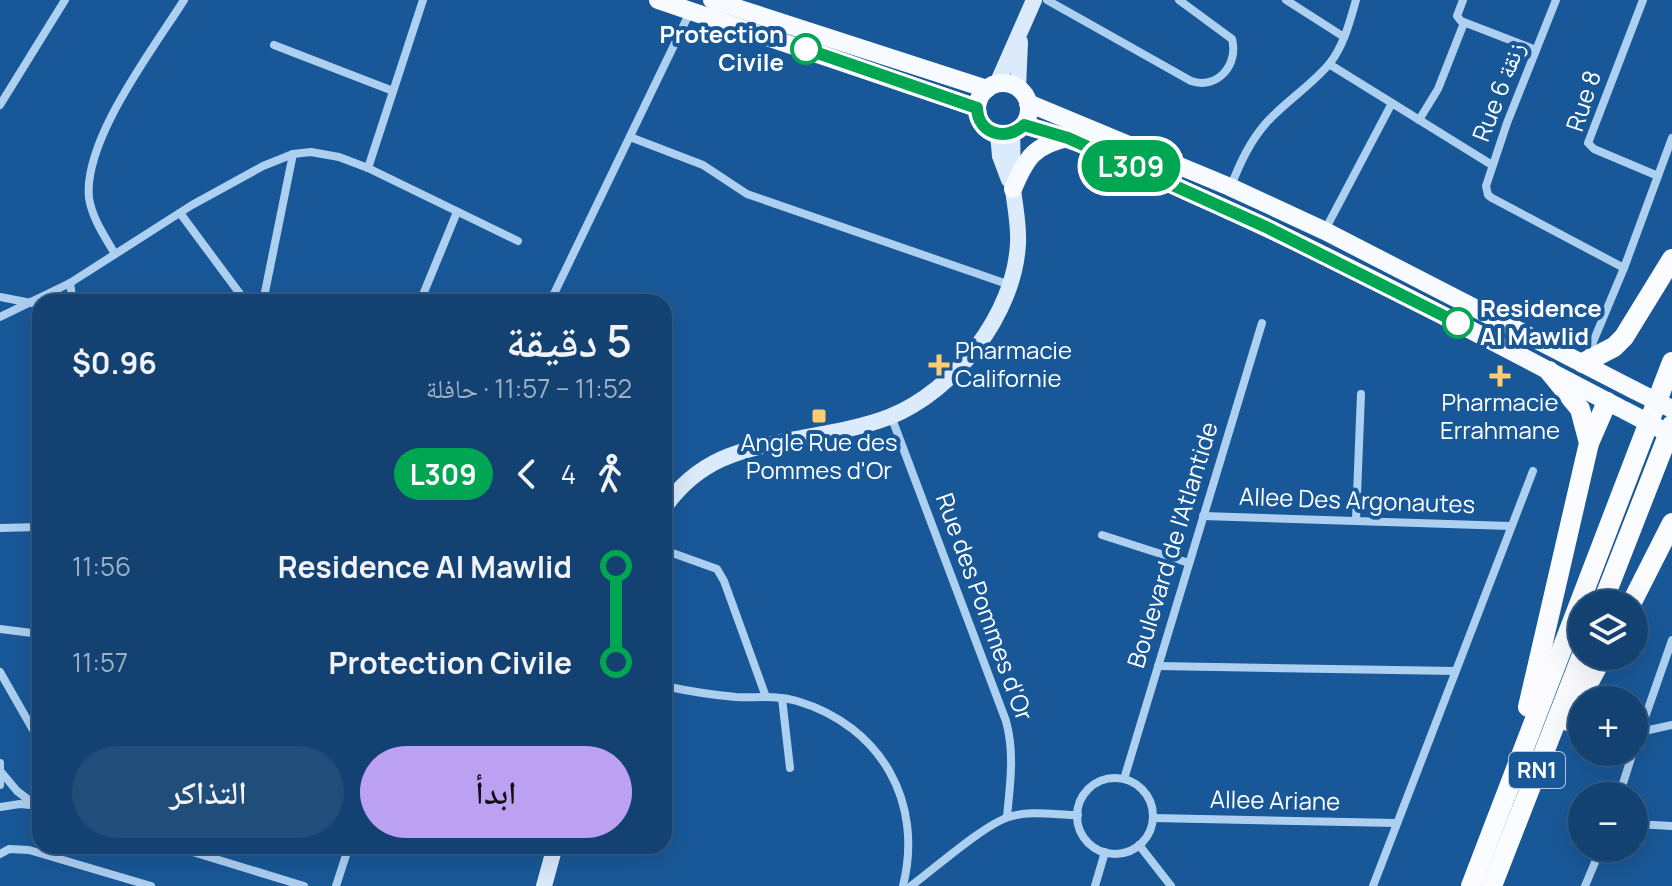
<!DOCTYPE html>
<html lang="ar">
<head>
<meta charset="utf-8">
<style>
	body { margin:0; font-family:Manrope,"Noto Naskh Arabic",sans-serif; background:#204d7a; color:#f1f3f6; direction:rtl; height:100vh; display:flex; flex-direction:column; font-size:30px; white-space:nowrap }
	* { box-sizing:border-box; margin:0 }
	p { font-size:26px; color:#9db0c4 }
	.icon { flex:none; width:44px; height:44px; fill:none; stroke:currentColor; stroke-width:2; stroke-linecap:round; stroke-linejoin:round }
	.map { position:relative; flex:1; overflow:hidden; direction:ltr }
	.drawer { position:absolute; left:32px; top:294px; width:640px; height:560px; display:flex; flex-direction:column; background:#134272; border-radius:24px; box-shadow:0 8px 32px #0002,0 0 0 2px #325b84; direction:rtl }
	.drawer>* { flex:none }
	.badge { padding:0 16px; border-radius:26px; font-size:28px; line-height:52px }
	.tools { position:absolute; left:1568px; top:590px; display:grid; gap:16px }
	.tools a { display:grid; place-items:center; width:80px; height:80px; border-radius:50%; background:#134272; box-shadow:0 8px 32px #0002,0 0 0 2px #325b84; font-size:40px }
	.map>.badge { position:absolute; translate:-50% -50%; box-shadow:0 0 0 4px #fff }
	.legs { display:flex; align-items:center; gap:12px; height:88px; padding:0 40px; font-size:26px }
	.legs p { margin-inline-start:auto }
	.overview { display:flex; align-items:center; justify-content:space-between; height:136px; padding:0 40px }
	h1 { font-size:44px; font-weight:600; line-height:60px }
	.primary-button { display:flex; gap:16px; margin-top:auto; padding:16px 40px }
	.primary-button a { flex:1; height:92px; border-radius:48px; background:#bca0f2; color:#111; font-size:32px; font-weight:600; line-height:92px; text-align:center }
	.primary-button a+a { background:#204d7a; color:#f1f3f6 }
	ul { padding:0 40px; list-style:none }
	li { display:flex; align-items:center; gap:28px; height:96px; font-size:30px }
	li i { display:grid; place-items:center; width:12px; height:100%; margin:0 10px; background:currentColor }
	li i::after { content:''; width:20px; height:20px; margin:-10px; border:6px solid; border-radius:50%; background:#134272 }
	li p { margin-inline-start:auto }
	li:first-child i { background:linear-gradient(#0000 50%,currentColor 0) }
	li:last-child i { background:linear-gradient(currentColor 50%,#0000 0) }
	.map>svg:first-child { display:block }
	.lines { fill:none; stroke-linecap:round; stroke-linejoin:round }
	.minor { stroke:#add0f1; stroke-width:8 }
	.secondary { stroke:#dbebfc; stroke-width:16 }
	.primary { stroke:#f7faff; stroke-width:18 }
	.trunk { stroke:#fbfcff; stroke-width:20 }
	.primary-bridge { stroke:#f7faff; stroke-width:18 }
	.line-1-casing { stroke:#fff; stroke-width:18 }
	.line-1 { stroke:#00a651; stroke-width:12 }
	.stop-1-dot { fill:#fff; stroke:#00a651; stroke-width:4 }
	.poi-dot { fill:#ffcd6d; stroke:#195898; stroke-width:3 }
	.labels { text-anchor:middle; stroke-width:8; stroke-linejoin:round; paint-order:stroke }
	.shield { fill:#195898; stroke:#bacde0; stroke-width:2 }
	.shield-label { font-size:22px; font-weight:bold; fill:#fff }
	.stop-label { font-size:24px; font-weight:bold; fill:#fff; stroke:#195898; text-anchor:end }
	.street-label { font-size:24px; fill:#fff; stroke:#195898 }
	.poi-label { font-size:24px; fill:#fff; stroke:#195898 }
</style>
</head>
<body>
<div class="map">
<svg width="1672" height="886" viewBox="0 0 1672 886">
	<rect width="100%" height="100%" fill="#195898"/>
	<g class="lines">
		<g class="minor">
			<path d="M1047 0 1191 81C1217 90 1239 65 1232 39L1179 0"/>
			<path d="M1286 0 1344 37"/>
			<path d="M1463 0 1457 16 1461 21 1536 50"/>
			<path d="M1556 0 1507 123 1486 186 1488 195 1492 198 1624 268"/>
			<path d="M1643 0 1588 143 1594 149 1658 176"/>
			<path d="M274 45 393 91"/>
			<path d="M1329 64 1492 165"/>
			<path d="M0 105 65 0"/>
			<path d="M1419 120 1438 89 1464 23"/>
			<path d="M630 137 703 165 747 194 1010 285"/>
			<path d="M368 168 423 0"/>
			<path d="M1231 186C1240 163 1250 141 1267 122 1286 101 1312 85 1330 63 1344 45 1350 21 1356 0"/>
			<path d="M180 213 246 302"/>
			<path d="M1325 230 1392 103"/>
			<path d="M115 254C105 237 92 218 89 198 83 140 153 49 184 0"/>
			<path d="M70 283 73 302"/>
			<path d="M0 297 31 303"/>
			<path d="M263 302 293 154"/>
			<path d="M420 302 457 212"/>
			<path d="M550 302 690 12"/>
			<path d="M0 317 70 283 192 205 263 166 293 154 311 152 339 157 368 168 518 241"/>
			<path d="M1588 354 1624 268 1672 138"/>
			<path d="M891 416 1006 721C1015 754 1010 784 1007 817"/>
			<path d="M1203 516 1510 526"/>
			<path d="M1356 520 1361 394"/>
			<path d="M0 528 40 527"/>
			<path d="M1102 535 1189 563"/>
			<path d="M664 550 717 569 724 581 766 697"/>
			<path d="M0 629 40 634"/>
			<path d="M1158 666 1455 671"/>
			<path d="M0 672 40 742"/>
			<path d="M664 686C688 691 712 695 736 697 757 698 777 695 797 701 881 726 924 802 903 886"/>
			<path d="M782 698 790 768"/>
			<path d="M1640 732 1672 725"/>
			<path d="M1634 749 1672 640"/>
			<path d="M0 763V785"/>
			<path d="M2 773 17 791 34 804"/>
			<circle cx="1115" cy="816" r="38"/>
			<path d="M1124 779 1262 323"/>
			<path d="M1619 796 1633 752"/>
			<path d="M0 807 20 804 40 806"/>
			<path d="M1153 818 1396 823"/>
			<path d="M1634 824 1672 826"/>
			<path d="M1139 845 1171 886"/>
			<path d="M173 846 304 886"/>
			<path d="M332 846 348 851"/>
			<path d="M0 854 9 849 29 850 151 886"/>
			<path d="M336 886 349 846"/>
			<path d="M911 886C934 869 985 824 1009 817 1030 810 1056 815 1078 815"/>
			<path d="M1095 886 1105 852"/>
			<path d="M1373 886 1533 471"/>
			<path d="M1585 886 1601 848"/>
		</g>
		<g class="secondary">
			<path d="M997 84 1034 0"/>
			<path d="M1018 88 1020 42"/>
			<path d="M998 134 1000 156 1009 180"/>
			<path d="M664 508C702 454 747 449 806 437 834 432 863 427 889 417 955 391 1015 313 1018 243 1019 225 1015 207 1013 189 1012 170 1013 152 1012 134"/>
			<path d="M544 886 555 846"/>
		</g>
		<g class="primary">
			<path d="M658 0 977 108"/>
			<path d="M712 0 987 89"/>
			<circle cx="1003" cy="109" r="26"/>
			<path d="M1028 103 1230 187 1325 231 1634 390"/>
			<path d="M1024 125C1084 141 1140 170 1197 196 1341 260 1480 335 1620 408"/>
			<path d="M1013 189C1026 158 1034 145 1068 138"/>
		</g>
		<g class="trunk">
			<path d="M1583 363 1614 347 1624 337 1672 259"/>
			<path d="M1589 443 1607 402"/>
			<path d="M1602 604 1672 425"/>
			<path d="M1631 604 1672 523"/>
			<path d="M1528 707 1589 443 1580 409 1549 371"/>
			<path d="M1568 721 1603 656"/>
			<path d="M1471 886 1672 362"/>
			<path d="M1492 886 1582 655"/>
		</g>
		<g class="primary-bridge">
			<path d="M1634 390 1672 409"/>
			<path d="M1624 410 1672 435"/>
		</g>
	</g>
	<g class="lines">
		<defs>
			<path id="line-1" d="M806 49 977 108C978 134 1006 142 1024 125L1068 138 1266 227 1458 323"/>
		</defs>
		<use href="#line-1" class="line-1-casing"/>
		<use href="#line-1" class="line-1"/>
	</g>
	<g class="stop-1-dot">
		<circle cx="806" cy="49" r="14"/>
		<circle cx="1458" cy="323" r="14"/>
	</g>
	<g class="poi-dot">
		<path d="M935 353h8v8h8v8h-8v8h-8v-8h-8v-8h8z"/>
		<path d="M1496 364h8v8h8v8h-8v8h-8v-8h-8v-8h8z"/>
		<rect x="811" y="408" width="16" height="16" rx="4"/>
	</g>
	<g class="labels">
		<rect class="shield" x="1509" y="752" width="56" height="36" rx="6"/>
		<g class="shield-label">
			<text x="1537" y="778">RN1</text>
		</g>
		<g class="stop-label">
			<text x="784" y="43">Protection<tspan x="784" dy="28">Civile</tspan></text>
			<text x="1480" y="317" text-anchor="start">Residence<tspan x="1480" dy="28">Al Mawlid</tspan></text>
		</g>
		<g class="street-label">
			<text transform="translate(1499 92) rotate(-69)" y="8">Rue 6 زنقة</text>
			<text transform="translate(1584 101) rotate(-72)" y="8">Rue 8</text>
			<text transform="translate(1357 501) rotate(2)" y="8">Allee Des Argonautes</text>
			<text transform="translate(1173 545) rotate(-73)" y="8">Boulevard de l'Atlantide</text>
			<text transform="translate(984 607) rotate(70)" y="8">Rue des Pommes d'Or</text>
			<text transform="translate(1275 801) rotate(1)" y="8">Allee Ariane</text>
		</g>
		<g class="poi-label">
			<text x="955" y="359" text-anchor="start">Pharmacie<tspan x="955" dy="28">Californie</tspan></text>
			<text x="1500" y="411">Pharmacie<tspan x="1500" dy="28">Errahmane</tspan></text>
			<text x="819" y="451">Angle Rue des<tspan x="819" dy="28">Pommes d'Or</tspan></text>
		</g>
	</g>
</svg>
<div class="tools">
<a><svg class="icon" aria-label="layers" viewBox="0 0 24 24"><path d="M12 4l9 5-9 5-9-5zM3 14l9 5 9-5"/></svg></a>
<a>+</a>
<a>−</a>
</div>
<b class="badge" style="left:1131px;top:166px;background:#00a651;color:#fff">L309</b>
<section class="drawer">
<div class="overview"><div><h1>5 دقيقة</h1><p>11:52 – 11:57 · حافلة</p></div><b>$0.96</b></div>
<div class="legs"><svg class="icon" aria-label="walk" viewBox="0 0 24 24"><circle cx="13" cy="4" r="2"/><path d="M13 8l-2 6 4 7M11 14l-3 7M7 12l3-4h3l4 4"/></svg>4<svg class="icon" aria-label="back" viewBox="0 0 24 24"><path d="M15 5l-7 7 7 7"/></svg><b class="badge" style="background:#00a651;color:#fff">L309</b></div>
<ul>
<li><i style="color:#00a651"></i><b>Residence Al Mawlid</b><p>11:56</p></li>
<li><i style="color:#00a651"></i><b>Protection Civile</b><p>11:57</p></li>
</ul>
<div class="primary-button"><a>ابدأ</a><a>التذاكر</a></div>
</section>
</div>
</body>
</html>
